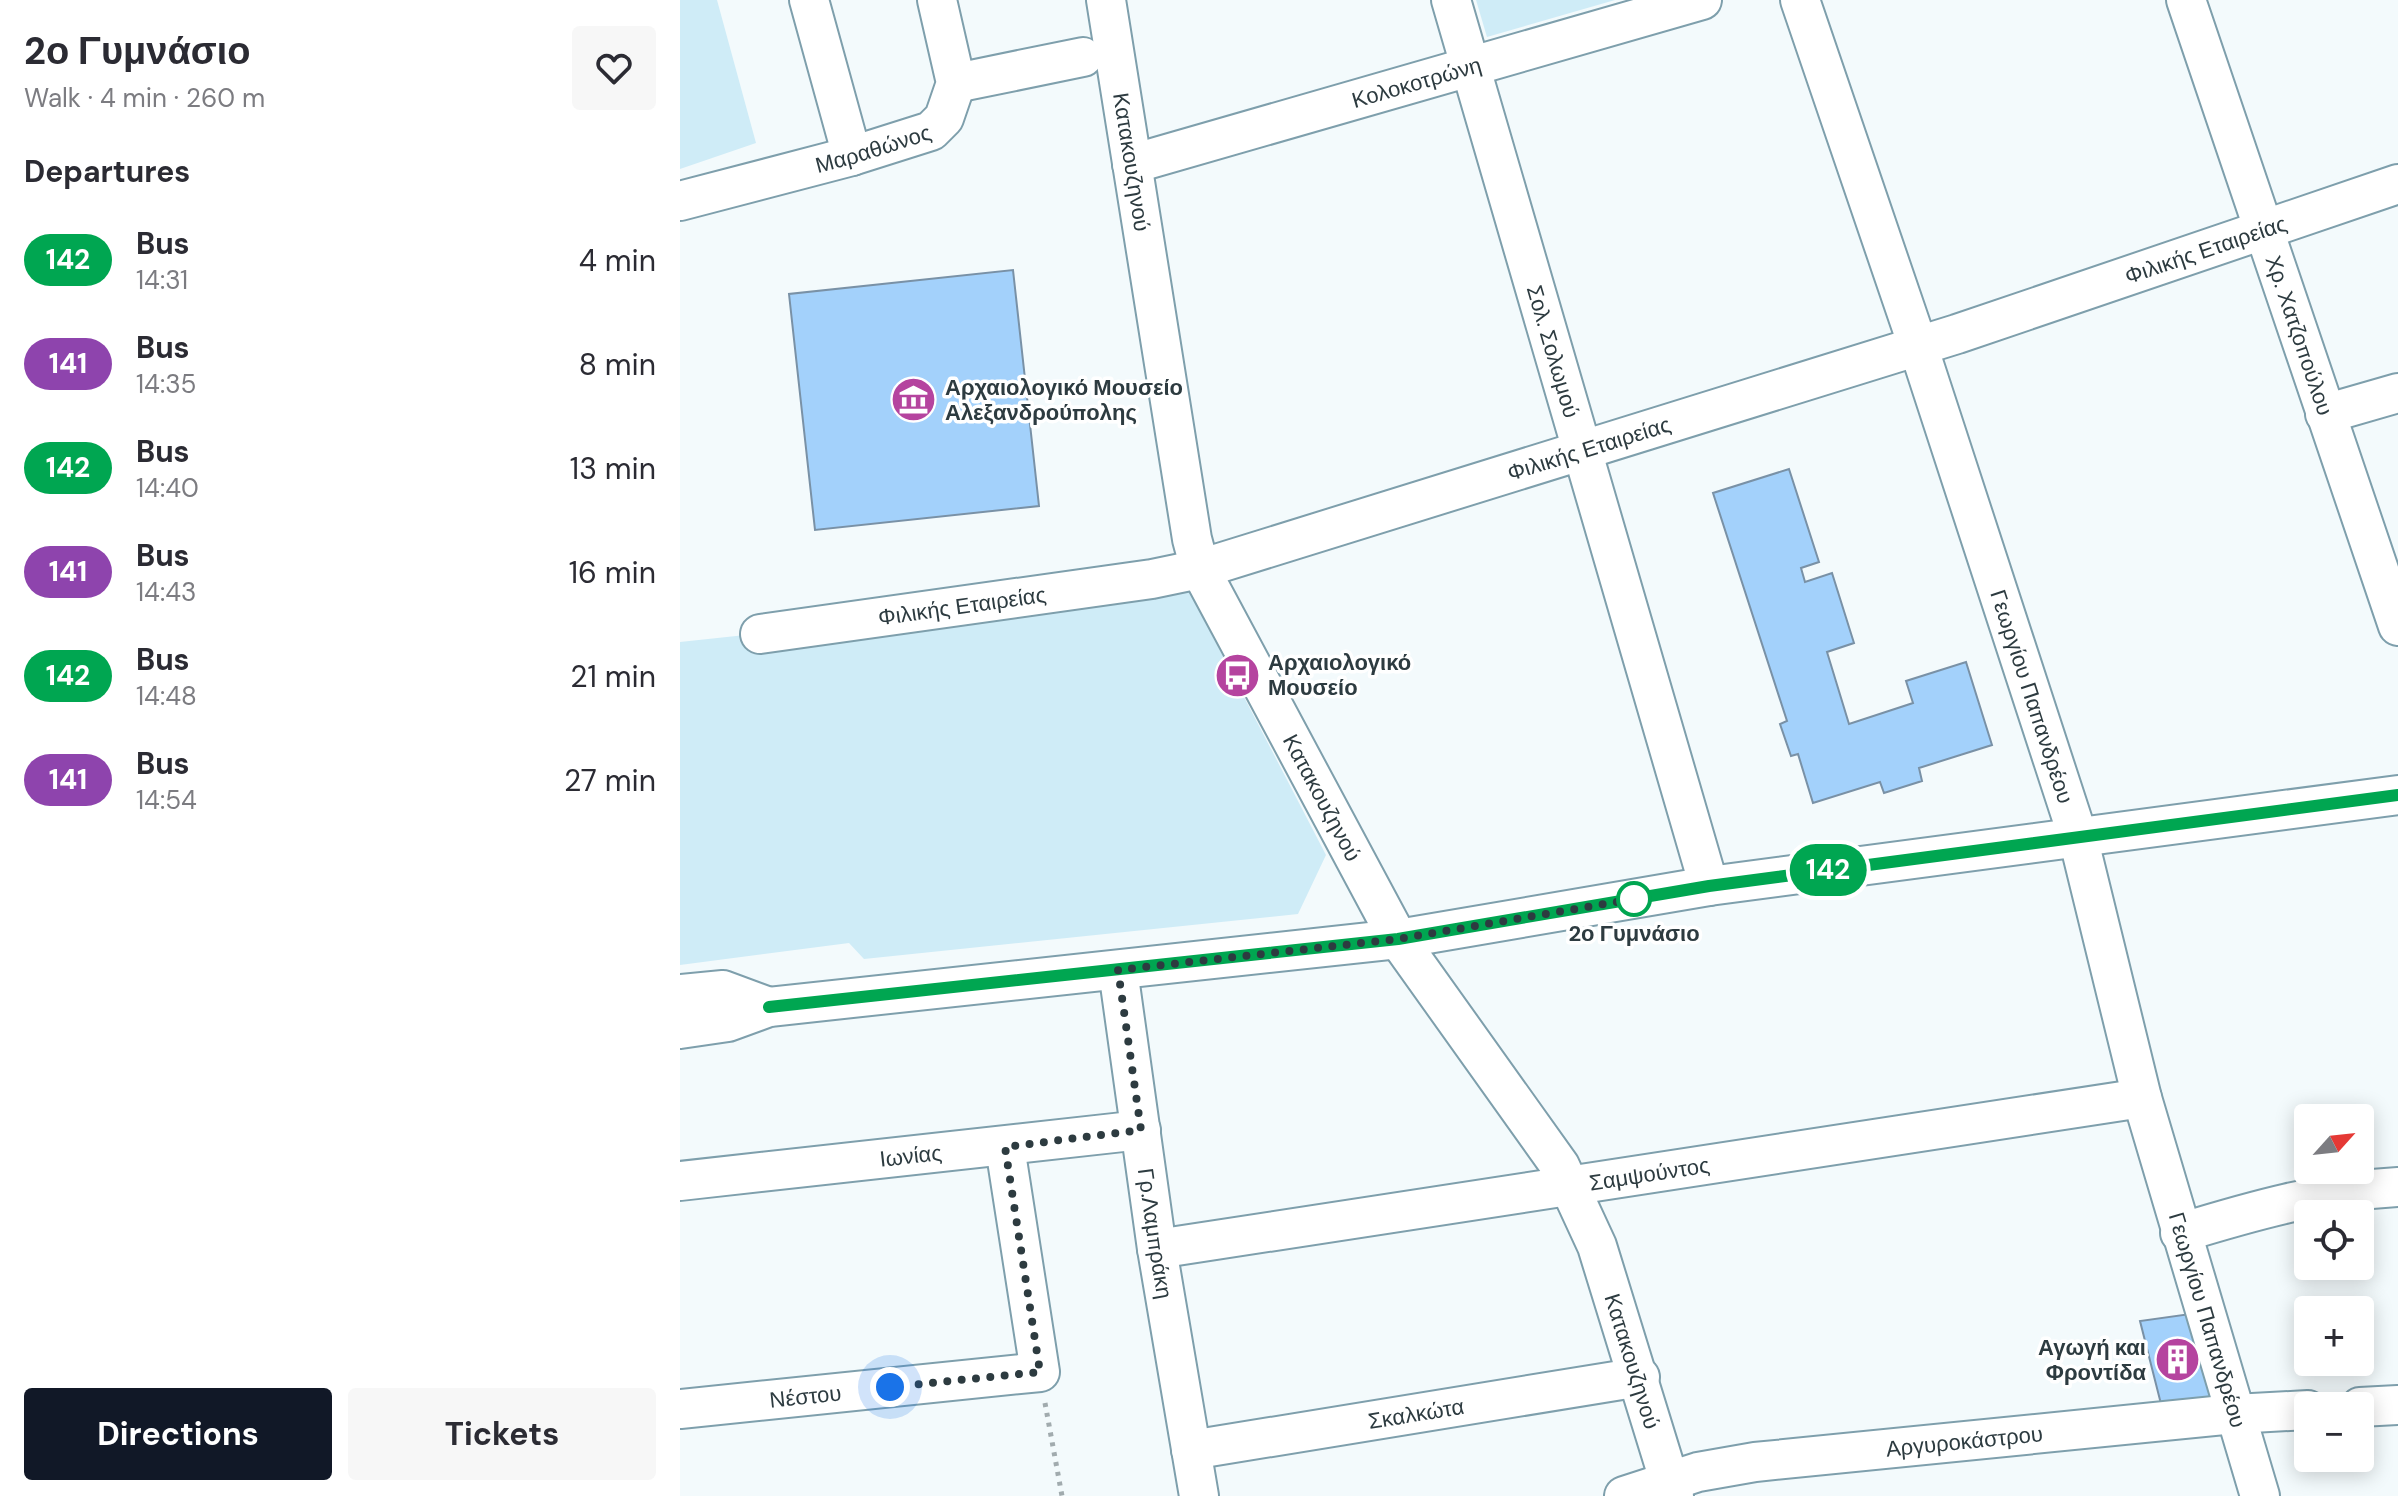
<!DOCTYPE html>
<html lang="en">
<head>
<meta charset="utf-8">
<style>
	body { margin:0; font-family:"DM Sans",sans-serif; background:#f7f7f7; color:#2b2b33; height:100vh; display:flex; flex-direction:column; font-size:30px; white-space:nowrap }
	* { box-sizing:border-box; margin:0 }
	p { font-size:26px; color:#7c7c81 }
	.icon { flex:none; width:44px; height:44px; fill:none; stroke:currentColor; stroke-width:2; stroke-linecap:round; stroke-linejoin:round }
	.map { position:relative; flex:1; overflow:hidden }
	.panel { display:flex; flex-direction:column; background:#fff; width:680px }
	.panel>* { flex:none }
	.badge { padding:0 16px; border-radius:26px; font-size:28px; line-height:52px }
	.needle { width:52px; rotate:63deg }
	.fabs { position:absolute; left:1614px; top:1104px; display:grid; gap:16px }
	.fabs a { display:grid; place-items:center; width:80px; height:80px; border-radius:8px; background:#fff; box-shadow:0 4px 20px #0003; font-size:40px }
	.you { position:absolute; width:40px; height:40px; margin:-20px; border:6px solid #fff; border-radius:50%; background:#1a73e8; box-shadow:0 0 0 12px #1a73e833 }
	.map>.badge { position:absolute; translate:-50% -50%; box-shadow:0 0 0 4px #fff }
	h2 { padding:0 24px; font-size:30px; line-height:72px }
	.round { display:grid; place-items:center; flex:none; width:84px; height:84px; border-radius:8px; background:#f7f7f7 }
	.headline { display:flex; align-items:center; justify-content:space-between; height:136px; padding:0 24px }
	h1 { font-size:38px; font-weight:700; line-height:60px }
	.primary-button { display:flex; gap:16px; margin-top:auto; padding:16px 24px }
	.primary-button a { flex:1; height:92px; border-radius:8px; background:#111827; color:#fff; font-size:32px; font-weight:700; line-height:92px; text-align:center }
	.primary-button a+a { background:#f7f7f7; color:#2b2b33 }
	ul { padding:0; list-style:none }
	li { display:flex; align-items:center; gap:24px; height:104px; padding:0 24px }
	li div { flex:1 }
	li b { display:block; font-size:30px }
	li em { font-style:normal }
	li .badge { min-width:88px; font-weight:700; text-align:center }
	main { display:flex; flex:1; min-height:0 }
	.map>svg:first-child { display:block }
	.green { fill:#cfecf7 }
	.building { fill:#a3d1fb; stroke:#7991a6; stroke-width:2 }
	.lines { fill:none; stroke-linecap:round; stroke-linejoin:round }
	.minor-casing { stroke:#7e9fac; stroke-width:42 }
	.path { stroke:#a1abae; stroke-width:5; stroke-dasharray:4 6; stroke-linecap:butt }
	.minor { stroke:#fff; stroke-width:38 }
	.line-casing { stroke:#fff; stroke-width:18 }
	.line { stroke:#00a651; stroke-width:12 }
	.walk { stroke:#2d3b40; stroke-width:8; stroke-dasharray:0 14.4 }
	.stop-dot { fill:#fff; stroke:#00a651; stroke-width:4 }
	.labels { text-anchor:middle; stroke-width:7; stroke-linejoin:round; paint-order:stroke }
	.street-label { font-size:22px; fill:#2d3b40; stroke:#fff }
	.poi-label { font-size:22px; font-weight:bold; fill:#2d3b40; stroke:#fff; text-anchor:start }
	.stop-label { font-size:22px; font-weight:bold; fill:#2d3b40; stroke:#fff }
</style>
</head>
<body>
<main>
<section class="panel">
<div class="headline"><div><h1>2ο Γυμνάσιο</h1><p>Walk · 4 min · 260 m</p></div><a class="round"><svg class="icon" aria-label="heart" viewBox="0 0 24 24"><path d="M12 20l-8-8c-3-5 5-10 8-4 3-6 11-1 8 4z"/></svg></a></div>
<h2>Departures</h2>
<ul>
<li><span class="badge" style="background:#00a651;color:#fff">142</span><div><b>Bus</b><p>14:31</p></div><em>4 min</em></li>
<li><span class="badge" style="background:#8e44ad;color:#fff">141</span><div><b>Bus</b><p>14:35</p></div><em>8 min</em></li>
<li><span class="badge" style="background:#00a651;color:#fff">142</span><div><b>Bus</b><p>14:40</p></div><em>13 min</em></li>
<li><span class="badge" style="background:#8e44ad;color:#fff">141</span><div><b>Bus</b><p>14:43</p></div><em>16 min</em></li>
<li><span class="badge" style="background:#00a651;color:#fff">142</span><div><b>Bus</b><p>14:48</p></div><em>21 min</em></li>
<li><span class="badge" style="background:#8e44ad;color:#fff">141</span><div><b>Bus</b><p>14:54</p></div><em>27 min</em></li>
</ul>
<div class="primary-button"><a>Directions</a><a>Tickets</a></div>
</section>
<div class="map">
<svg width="1718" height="1496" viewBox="0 0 1718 1496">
	<rect width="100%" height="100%" fill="#f3fafc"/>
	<g class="green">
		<path d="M0 0H37L76 143 0 169Z"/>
		<path d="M796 0H935L807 37Z"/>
		<path d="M507 587 646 855 618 914 184 959 169 943 0 965V642Z"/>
	</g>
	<g class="building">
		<path d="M333 270 359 506 135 530 109 294Z"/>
		<path d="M1109 469 1139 562 1121 568 1125 582 1152 573 1174 643 1147 652 1169 724 1233 703 1226 681 1286 662 1312 745 1239 768 1242 781 1204 793 1200 782 1133 803 1118 754 1111 756 1100 724 1107 721 1033 493Z"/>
		<path d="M1510 1314 1536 1399 1481 1404 1460 1321Z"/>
	</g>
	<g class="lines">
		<defs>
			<g id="minor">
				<path d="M129 0 172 156"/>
				<path id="s1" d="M426 0 512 539 520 569 718 939 880 1166 917 1246 994 1496"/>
				<path id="s2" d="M771 0 1029 886"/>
				<path id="s3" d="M1120 0 1238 346 1398 837 1462 1098 1580 1496"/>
				<path id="s4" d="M1506 0 1718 626"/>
				<path d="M276 83 403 57"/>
				<path id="s5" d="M452 164 1022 0"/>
				<path id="s6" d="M0 201 172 156 251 131 264 118 276 83 257 0"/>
				<path d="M1645 414 1718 393"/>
				<path id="s7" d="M80 634 472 579 520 569 1277 334 1718 184"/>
				<path id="s8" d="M438 970 477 1249 519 1496"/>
				<path d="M0 994 43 990 89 1007"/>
				<path d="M0 1029 48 1022 89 1007 718 939 1029 886 1718 795"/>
				<path id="s9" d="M0 1181 461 1130"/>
				<path d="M1500 1233C1572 1211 1642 1191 1718 1187"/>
				<path id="s10" d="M477 1249 1462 1098"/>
				<path d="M1680 1407 1718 1405"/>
				<path id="s11" d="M0 1409 360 1372 325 1147"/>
				<path id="s12" d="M511 1450 960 1377"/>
				<path id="s13" d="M944 1496 1018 1472 1075 1462 1554 1414 1628 1410"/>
			</g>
		</defs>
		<use href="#minor" class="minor-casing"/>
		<path class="path" d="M365 1403 382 1496"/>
		<use href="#minor" class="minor"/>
	</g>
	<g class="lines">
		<defs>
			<path id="line" d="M89 1007 718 939 1029 886 1718 795"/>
		</defs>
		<use href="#line" class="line-casing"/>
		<use href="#line" class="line"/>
		<path class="walk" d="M210 1387 360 1372 325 1147 461 1130 438 970 718 939 954 899"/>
	</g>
	<defs>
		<symbol id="museum-disc" viewBox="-11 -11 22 22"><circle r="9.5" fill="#b5449f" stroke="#fff"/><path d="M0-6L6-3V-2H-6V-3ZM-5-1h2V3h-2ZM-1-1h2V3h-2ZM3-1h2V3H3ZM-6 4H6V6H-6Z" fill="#fff"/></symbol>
		<symbol id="bus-disc" viewBox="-11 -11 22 22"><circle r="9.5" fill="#b5449f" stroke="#fff"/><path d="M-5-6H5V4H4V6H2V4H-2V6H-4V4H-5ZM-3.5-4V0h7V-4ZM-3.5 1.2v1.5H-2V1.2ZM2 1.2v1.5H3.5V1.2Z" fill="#fff"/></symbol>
		<symbol id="building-disc" viewBox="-11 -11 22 22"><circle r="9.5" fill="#b5449f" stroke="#fff"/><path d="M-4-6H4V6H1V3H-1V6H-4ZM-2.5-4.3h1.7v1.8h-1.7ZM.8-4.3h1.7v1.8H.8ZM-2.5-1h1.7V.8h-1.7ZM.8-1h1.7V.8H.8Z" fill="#fff"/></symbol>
	</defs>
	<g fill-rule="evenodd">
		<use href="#museum-disc" x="208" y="374" width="51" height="51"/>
		<use href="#bus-disc" x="532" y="650" width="51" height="51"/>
		<use href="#building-disc" x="1472" y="1334" width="51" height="51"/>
	</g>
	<circle class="stop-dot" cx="954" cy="899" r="16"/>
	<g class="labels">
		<g class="street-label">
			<text dy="8" stroke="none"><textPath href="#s5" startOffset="296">Κολοκοτρώνη</textPath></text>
			<text dy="8" stroke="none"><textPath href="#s6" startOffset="200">Μαραθώνος</textPath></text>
			<text dy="8" stroke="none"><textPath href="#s1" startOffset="164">Κατακουζηνού</textPath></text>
			<text dy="8" stroke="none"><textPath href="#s7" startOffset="1500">Φιλικής Εταιρείας</textPath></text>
			<text dy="8" stroke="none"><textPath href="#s4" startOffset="354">Χρ. Χατζοπούλου</textPath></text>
			<text dy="8" stroke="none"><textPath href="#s2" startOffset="366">Σολ. Σολωμού</textPath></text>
			<text dy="8" stroke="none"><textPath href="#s7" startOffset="852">Φιλικής Εταιρείας</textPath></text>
			<text dy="8" stroke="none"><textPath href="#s7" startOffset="204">Φιλικής Εταιρείας</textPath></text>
			<text dy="8" stroke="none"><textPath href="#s3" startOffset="734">Γεωργίου Παπανδρέου</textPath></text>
			<text dy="8" stroke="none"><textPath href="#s1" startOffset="836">Κατακουζηνού</textPath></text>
			<text dy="8" stroke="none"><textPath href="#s9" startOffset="232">Ιωνίας</textPath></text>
			<text dy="8" stroke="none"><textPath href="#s10" startOffset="498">Σαμψούντος</textPath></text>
			<text dy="8" stroke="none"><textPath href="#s8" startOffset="266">Γρ.Λαμπράκη</textPath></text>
			<text dy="8" stroke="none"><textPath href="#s3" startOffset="1382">Γεωργίου Παπανδρέου</textPath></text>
			<text dy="8" stroke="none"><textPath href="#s1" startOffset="1484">Κατακουζηνού</textPath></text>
			<text dy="8" stroke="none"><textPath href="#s11" startOffset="126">Νέστου</textPath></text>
			<text dy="8" stroke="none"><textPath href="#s12" startOffset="228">Σκαλκώτα</textPath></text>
			<text dy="8" stroke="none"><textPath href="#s13" startOffset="346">Αργυροκάστρου</textPath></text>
		</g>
		<g class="poi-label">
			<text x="265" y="395">Αρχαιολογικό Μουσείο<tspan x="265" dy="25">Αλεξανδρούπολης</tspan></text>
			<text x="588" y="670">Αρχαιολογικό<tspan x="588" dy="25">Μουσείο</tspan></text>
			<text x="1466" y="1355" text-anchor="end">Αγωγή και<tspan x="1466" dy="25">Φροντίδα</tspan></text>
		</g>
		<g class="stop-label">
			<text x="954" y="941">2ο Γυμνάσιο</text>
		</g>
	</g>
</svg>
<div class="fabs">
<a><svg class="needle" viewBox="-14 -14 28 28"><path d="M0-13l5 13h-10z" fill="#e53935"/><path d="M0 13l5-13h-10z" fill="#7c7c81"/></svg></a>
<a><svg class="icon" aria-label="locate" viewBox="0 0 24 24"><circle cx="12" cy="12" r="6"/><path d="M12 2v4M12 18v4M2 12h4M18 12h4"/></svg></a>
<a>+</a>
<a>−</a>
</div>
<div class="you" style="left:210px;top:1387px"></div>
<b class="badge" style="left:1148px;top:870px;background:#00a651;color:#fff">142</b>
</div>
</main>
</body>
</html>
